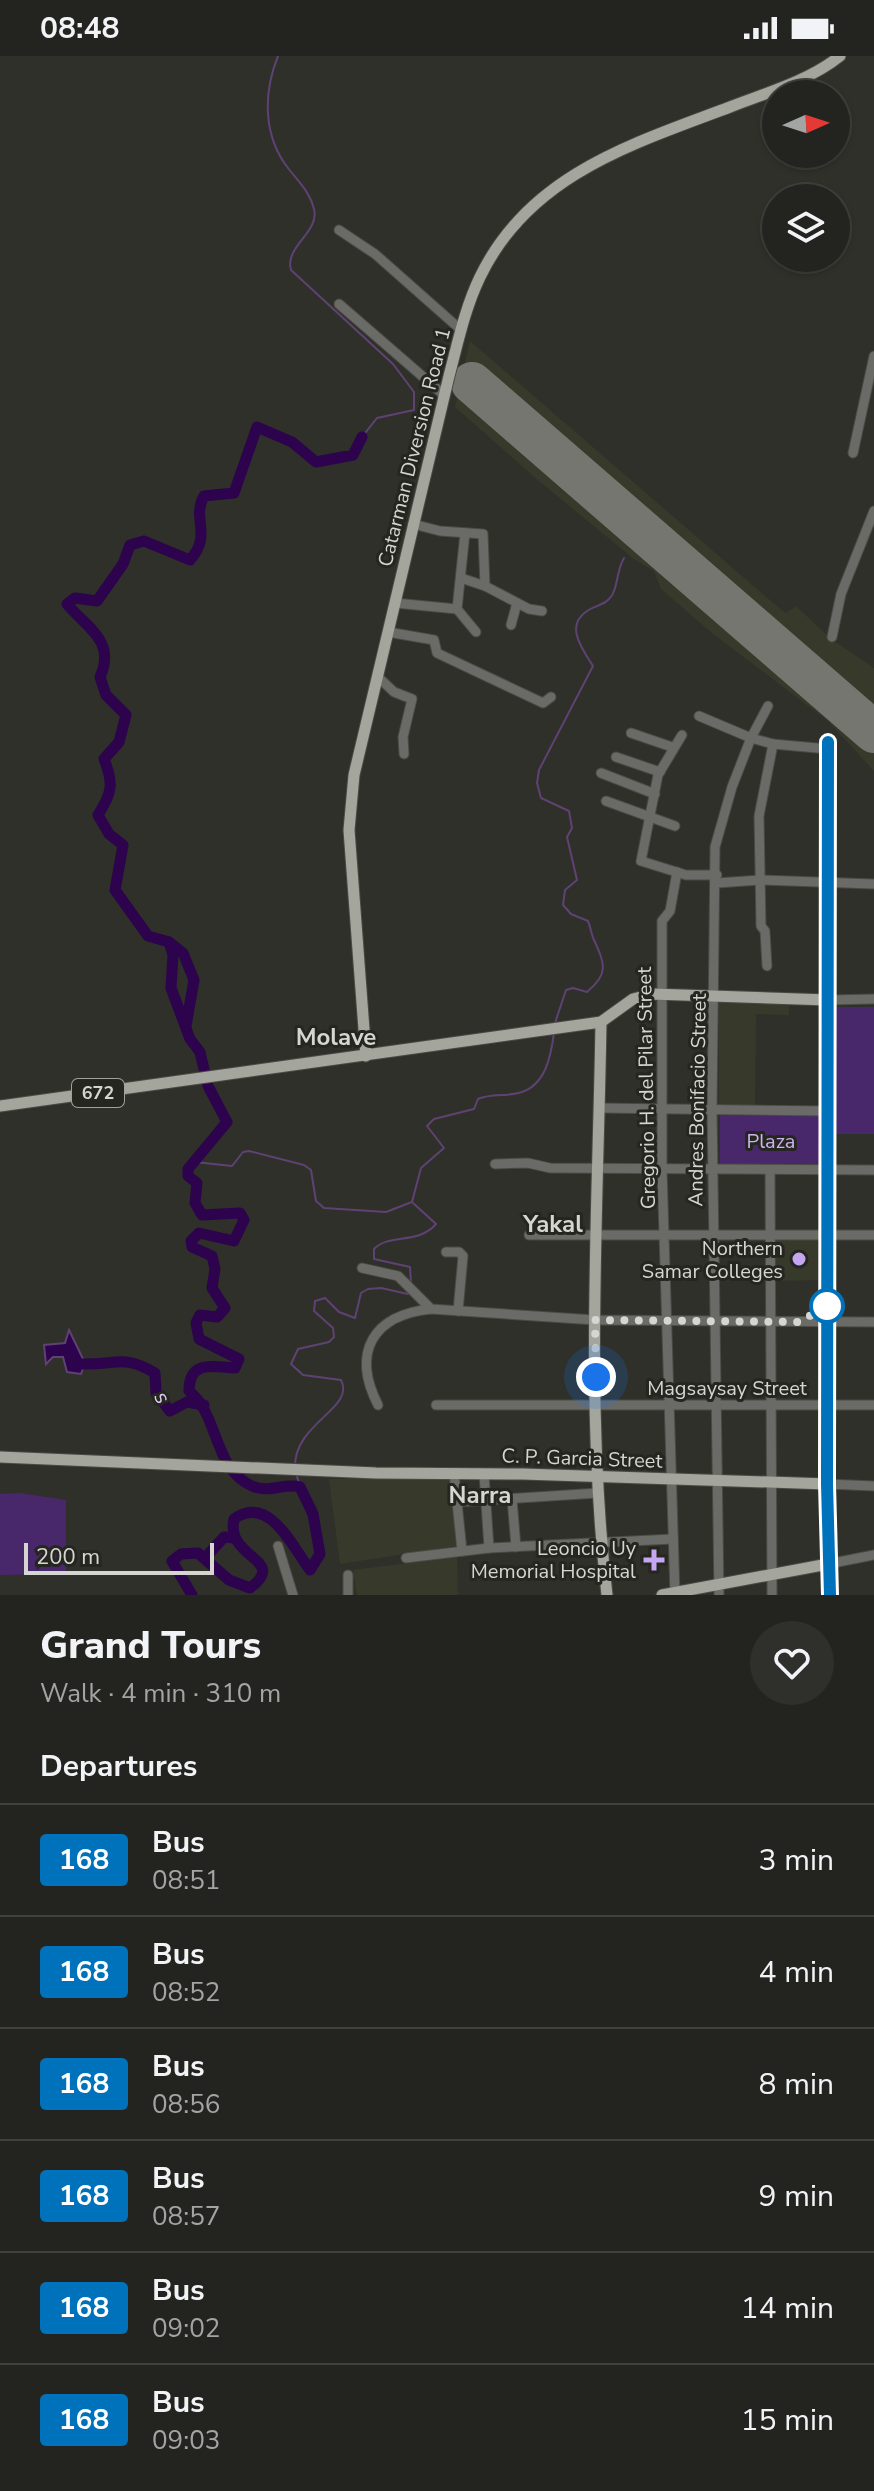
<!DOCTYPE html>
<html lang="en">
<head>
<meta charset="utf-8">
<style>
	body { margin:0; font-family:"Nunito Sans",sans-serif; background:#2f302c; color:#f1f3f6; height:100vh; display:flex; flex-direction:column; font-size:30px; white-space:nowrap }
	* { box-sizing:border-box; margin:0 }
	p { font-size:26px; color:#a3a4a4 }
	.icon { flex:none; width:44px; height:44px; fill:none; stroke:currentColor; stroke-width:2; stroke-linecap:round; stroke-linejoin:round }
	.map { position:relative; height:1539px; overflow:hidden }
	.details { display:flex; flex-direction:column; background:#23241f; flex:1 }
	.details>* { flex:none }
	.badge { padding:0 16px; border-radius:6px; font-size:28px; line-height:52px }
	.needle { width:52px; rotate:87deg }
	.fabs { position:absolute; left:762px; top:24px; display:grid; gap:16px }
	.fabs a { display:grid; place-items:center; width:88px; height:88px; border-radius:50%; background:#23241f; box-shadow:0 2px 6px #0004,0 0 0 2px #40413d; font-size:40px }
	.scale { position:absolute; left:24px; bottom:20px; width:190px; box-sizing:border-box; padding-left:8px; border:4px solid #d5d6d1; border-top:0; font-size:22px; line-height:28px; white-space:nowrap; color:#d5d6d1; -webkit-text-stroke:6px #262620; paint-order:stroke }
	.you { position:absolute; width:40px; height:40px; margin:-20px; border:6px solid #fff; border-radius:50%; background:#1a73e8; box-shadow:0 0 0 12px #1a73e833 }
	.map>.badge { position:absolute; translate:-50% -50%; box-shadow:0 0 0 4px #fff }
	h2 { padding:0 40px; font-size:30px; line-height:72px }
	.round { display:grid; place-items:center; flex:none; width:84px; height:84px; border-radius:42px; background:#2f302c }
	.summary { display:flex; align-items:center; justify-content:space-between; height:136px; padding:0 40px }
	h1 { font-size:38px; font-weight:800; line-height:60px }
	ul { padding:0; list-style:none }
	li { display:flex; align-items:center; gap:24px; height:112px; padding:0 40px; border-top:2px solid #40413d }
	li div { flex:1 }
	li b { display:block; font-size:30px }
	li em { font-style:normal }
	li .badge { min-width:88px; font-weight:700; text-align:center }
	.status { display:flex; justify-content:space-between; align-items:center; height:56px; padding:0 40px; background:#23241f; direction:ltr }
	.status svg { height:22px; fill:currentColor }
	.map>svg:first-child { display:block }
	.built { fill:#37392b }
	.green { fill:#48286b }
	.water { fill:#2c034c; stroke:#5f4274; stroke-width:2 }
	.lines { fill:none; stroke-linecap:round; stroke-linejoin:round }
	.stream { stroke:#5f4274; stroke-width:2 }
	.river { stroke:#2c034c; stroke-width:11 }
	.runway { stroke:#757670; stroke-width:42 }
	.minor-casing { stroke:#4a4b44; stroke-width:11 }
	.major-casing { stroke:#4a4b44; stroke-width:13 }
	.minor { stroke:#6a6b67; stroke-width:9 }
	.major { stroke:#a4a59d; stroke-width:11 }
	.line-casing { stroke:#fff; stroke-width:18 }
	.line { stroke:#0072bc; stroke-width:12 }
	.walk { stroke:#d5d6d1; stroke-width:8; stroke-dasharray:0 14.4 }
	.poi-dot { fill:#c5a7f1; stroke:#262620; stroke-width:3 }
	.stop-dot { fill:#fff; stroke:#0072bc; stroke-width:4 }
	.labels { text-anchor:middle; stroke-width:6; stroke-linejoin:round; paint-order:stroke }
	.shield { fill:#262620; stroke:#a0a19c; stroke-width:2 }
	.shield-label { font-size:18px; font-weight:bold; fill:#d5d6d1 }
	.street-label { font-size:20px; fill:#d5d6d1; stroke:#262620 }
	.park-label { font-size:20px; fill:#ccb3f1; stroke:#262620 }
	.poi-label { font-size:20px; fill:#d5d6d1; stroke:#262620; text-anchor:end }
	.water-label { font-size:22px; font-style:italic; fill:#dbcbf5; stroke:#262620 }
	.quarter-label { font-size:24px; font-weight:bold; fill:#d5d6d1; stroke:#262620 }
</style>
</head>
<body>
<div class="status"><b>08:48</b><svg viewBox="0 0 49 12"><path d="M0 12V9h3v3zM5 12V6h3v6zM10 12V3h3v9zM15 12V0h3v12zM26 1h20v11H26zM47 4h2v5h-2z"/></svg></div>
<div class="map">
<svg width="874" height="1539" viewBox="0 0 874 1539">
	<rect width="100%" height="100%" fill="#2f3029"/>
	<g class="built">
		<path d="M470 285 778 551 786 557 796 550 830 582 874 612V715L828 665 713 578 661 533 654 515 634 503 540 426 455 351Z"/>
		<path d="M719 946H789V959L756 958 755 1049H719Z"/>
		<path d="M822 1181 823 1224 776 1225 775 1182Z"/>
		<path d="M451 1422 456 1490 340 1508 329 1423Z"/>
		<path d="M457 1501 458 1539H357L353 1514Z"/>
	</g>
	<g class="green">
		<path d="M831 951H874V1078H832Z"/>
		<path d="M720 1059 821 1060V1110L720 1109Z"/>
		<path d="M20 1437 66 1444V1518L0 1519V1438Z"/>
	</g>
	<path class="water" d="M69 1274 85 1307 81 1318 67 1316 63 1301H53L46 1308 44 1289 65 1287Z"/>
	<g class="lines">
		<g class="stream">
			<path d="M278 0C263 37 263 80 288 112 298 125 310 136 314 153 320 176 284 191 291 214L393 308 414 336V354L377 362 362 381"/>
			<path d="M555 967 566 934 573 932 587 936C609 918 605 908 594 884 591 878 591 872 588 865L571 858 563 849 565 834 577 824 567 781 572 772 569 755 541 742 537 727 539 714 593 610C583 594 564 570 587 555 594 550 604 549 609 543 618 535 616 515 624 502"/>
			<path d="M195 1106 232 1110 243 1096 249 1095 304 1109 311 1114 316 1145 324 1152 386 1156 412 1146 421 1112 444 1092 427 1070 434 1063 474 1053 478 1043C492 1037 508 1041 522 1036 546 1028 551 999 554 977"/>
			<path d="M411 1228 410 1211 374 1203V1193C389 1177 418 1189 436 1168L413 1147"/>
			<path d="M295 1411C294 1367 356 1352 341 1324L303 1319 291 1308 298 1293 329 1286 334 1281 333 1272 314 1255 315 1245 325 1242 339 1256 355 1262 361 1237 368 1233 381 1232 408 1238"/>
			<path d="M296 1417 300 1431"/>
		</g>
		<g class="river">
			<path d="M169 886 173 899 171 932 190 983 200 996 208 1030 227 1066 188 1113V1120L197 1127 195 1147 202 1159 240 1157 244 1164 234 1185 199 1177 191 1185 192 1191 212 1200 215 1213 212 1232 225 1252 217 1261 200 1259 196 1267 199 1283 239 1303 235 1312C215 1311 189 1303 189 1335 219 1358 213 1413 252 1430 270 1438 285 1426 300 1431L313 1458 320 1498 310 1514C292 1490 269 1438 234 1463 225 1503 289 1503 250 1532L229 1524 198 1497 181 1498 172 1505 192 1539"/>
			<path d="M186 970 194 924 183 897 169 886 148 880 115 834 123 789 109 778 98 759C112 737 114 728 104 703L119 686 126 659 106 639 100 621C116 585 88 573 67 548L75 542 97 545 123 508 130 489 144 485 190 504C213 478 191 463 204 440L234 437 257 371 292 386 316 406 353 399 362 381"/>
			<path d="M82 1308C117 1309 123 1298 155 1317L156 1337 170 1355 187 1346 204 1349"/>
			<path d="M205 1502 224 1481 234 1482"/>
		</g>
		<path class="runway" d="M472 327 874 676"/>
		<defs>
			<g id="minor">
				<path d="M339 174 375 198 461 274"/>
				<path d="M339 248 444 339"/>
				<path d="M853 397 874 300"/>
				<path d="M413 468 440 475 483 478 485 530 529 553 542 555"/>
				<path d="M465 477 457 553 476 576"/>
				<path d="M461 522 485 530"/>
				<path d="M395 547 457 553"/>
				<path d="M511 569 517 547"/>
				<path d="M388 576 434 584 437 597 543 647 551 641"/>
				<path d="M832 581 841 538 874 455"/>
				<path d="M377 620 394 636 412 643 403 681 404 698"/>
				<path d="M699 660 751 682 768 650"/>
				<path d="M631 677 672 691"/>
				<path d="M682 679 658 719 641 805 686 819H717"/>
				<path d="M828 686V944L874 943"/>
				<path d="M616 701 660 716"/>
				<path d="M601 717 655 738"/>
				<path d="M606 745 675 770"/>
				<path d="M717 827 760 824 874 828"/>
				<path d="M767 910 765 875 761 870 759 760 773 688"/>
				<path d="M600 1052 828 1055"/>
				<path d="M495 1108 528 1107 550 1112 874 1114"/>
				<path d="M770 1114 772 1539"/>
				<path d="M529 1179H874"/>
				<path d="M446 1196H459L463 1200 458 1255"/>
				<path d="M362 1212 398 1220 431 1253 595 1264 874 1266"/>
				<path d="M378 1349C351 1296 373 1259 431 1253"/>
				<path d="M436 1349H874"/>
				<path d="M454 1417 462 1495"/>
				<path d="M484 1418 489 1492"/>
				<path d="M827 1428 874 1430"/>
				<path d="M512 1443 516 1491"/>
				<path d="M457 1446 598 1437"/>
				<path d="M278 1490 293 1539"/>
				<path d="M406 1502 489 1492 673 1483"/>
				<path d="M828 1508 874 1499"/>
				<path d="M348 1539V1519"/>
				<path d="M675 1539 662 1113V865L670 855 677 816"/>
				<path d="M719 1539 712 1054 715 791 732 731 751 682 773 688 828 693"/>
			</g>
			<g id="major">
				<path d="M601 966C598 1156 585 1350 607 1539"/>
				<path d="M366 1000 349 774 354 719 449 320C458 286 465 252 480 221 529 119 632 88 730 51 766 37 809 25 840 0"/>
				<path d="M0 1050 601 966 633 943 652 938 828 944 827 1428 830 1539"/>
				<path d="M0 1401 376 1417 523 1418 827 1428"/>
				<path d="M662 1539 828 1508"/>
			</g>
		</defs>
		<use href="#minor" class="minor-casing"/>
		<use href="#major" class="major-casing"/>
		<use href="#minor" class="minor"/>
		<use href="#major" class="major"/>
	</g>
	<g class="lines">
		<defs>
			<path id="line" d="M828 686 827 1428 830 1539"/>
		</defs>
		<use href="#line" class="line-casing"/>
		<use href="#line" class="line"/>
		<path class="walk" d="M596 1321 595 1264 799 1266 827 1250"/>
	</g>
	<g class="poi-dot">
		<circle cx="799" cy="1203" r="8"/>
		<path d="M650 1492h8v8h8v8h-8v8h-8v-8h-8v-8h8z"/>
	</g>
	<circle class="stop-dot" cx="827" cy="1250" r="16"/>
	<g class="labels">
		<rect class="shield" x="72" y="1023" width="52" height="28" rx="6"/>
		<g class="shield-label">
			<text x="98" y="1043">672</text>
		</g>
		<g class="street-label">
			<text transform="translate(414 391) rotate(-76)" y="7">Catarman Diversion Road 1</text>
			<text transform="translate(646 1032) rotate(-91)" y="7">Gregorio H. del Pilar Street</text>
			<text transform="translate(697 1044) rotate(-89)" y="7">Andres Bonifacio Street</text>
			<text x="727" y="1339">Magsaysay Street</text>
			<text transform="translate(582 1402) rotate(2)" y="7">C. P. Garcia Street</text>
		</g>
		<g class="park-label">
			<text x="771" y="1092">Plaza</text>
		</g>
		<g class="poi-label">
			<text x="783" y="1199">Northern<tspan x="783" dy="23">Samar Colleges</tspan></text>
			<text x="636" y="1499">Leoncio Uy<tspan x="636" dy="23">Memorial Hospital</tspan></text>
		</g>
		<g class="water-label">
			<text transform="translate(163 1341) rotate(63)" y="8">s</text>
		</g>
		<g class="quarter-label">
			<text x="336" y="989">Molave</text>
			<text x="553" y="1176">Yakal</text>
			<text x="480" y="1447">Narra</text>
		</g>
	</g>
</svg>
<div class="fabs">
<a><svg class="needle" viewBox="-14 -14 28 28"><path d="M0-13l5 13h-10z" fill="#e53935"/><path d="M0 13l5-13h-10z" fill="#a3a4a4"/></svg></a>
<a><svg class="icon" aria-label="layers" viewBox="0 0 24 24"><path d="M12 4l9 5-9 5-9-5zM3 14l9 5 9-5"/></svg></a>
</div>
<div class="scale">200 m</div>
<div class="you" style="left:596px;top:1321px"></div>
</div>
<section class="details">
<div class="summary"><div><h1>Grand Tours</h1><p>Walk · 4 min · 310 m</p></div><a class="round"><svg class="icon" aria-label="heart" viewBox="0 0 24 24"><path d="M12 20l-8-8c-3-5 5-10 8-4 3-6 11-1 8 4z"/></svg></a></div>
<h2>Departures</h2>
<ul>
<li><span class="badge" style="background:#0072bc;color:#fff">168</span><div><b>Bus</b><p>08:51</p></div><em>3 min</em></li>
<li><span class="badge" style="background:#0072bc;color:#fff">168</span><div><b>Bus</b><p>08:52</p></div><em>4 min</em></li>
<li><span class="badge" style="background:#0072bc;color:#fff">168</span><div><b>Bus</b><p>08:56</p></div><em>8 min</em></li>
<li><span class="badge" style="background:#0072bc;color:#fff">168</span><div><b>Bus</b><p>08:57</p></div><em>9 min</em></li>
<li><span class="badge" style="background:#0072bc;color:#fff">168</span><div><b>Bus</b><p>09:02</p></div><em>14 min</em></li>
<li><span class="badge" style="background:#0072bc;color:#fff">168</span><div><b>Bus</b><p>09:03</p></div><em>15 min</em></li>
</ul>
</section>
</body>
</html>
